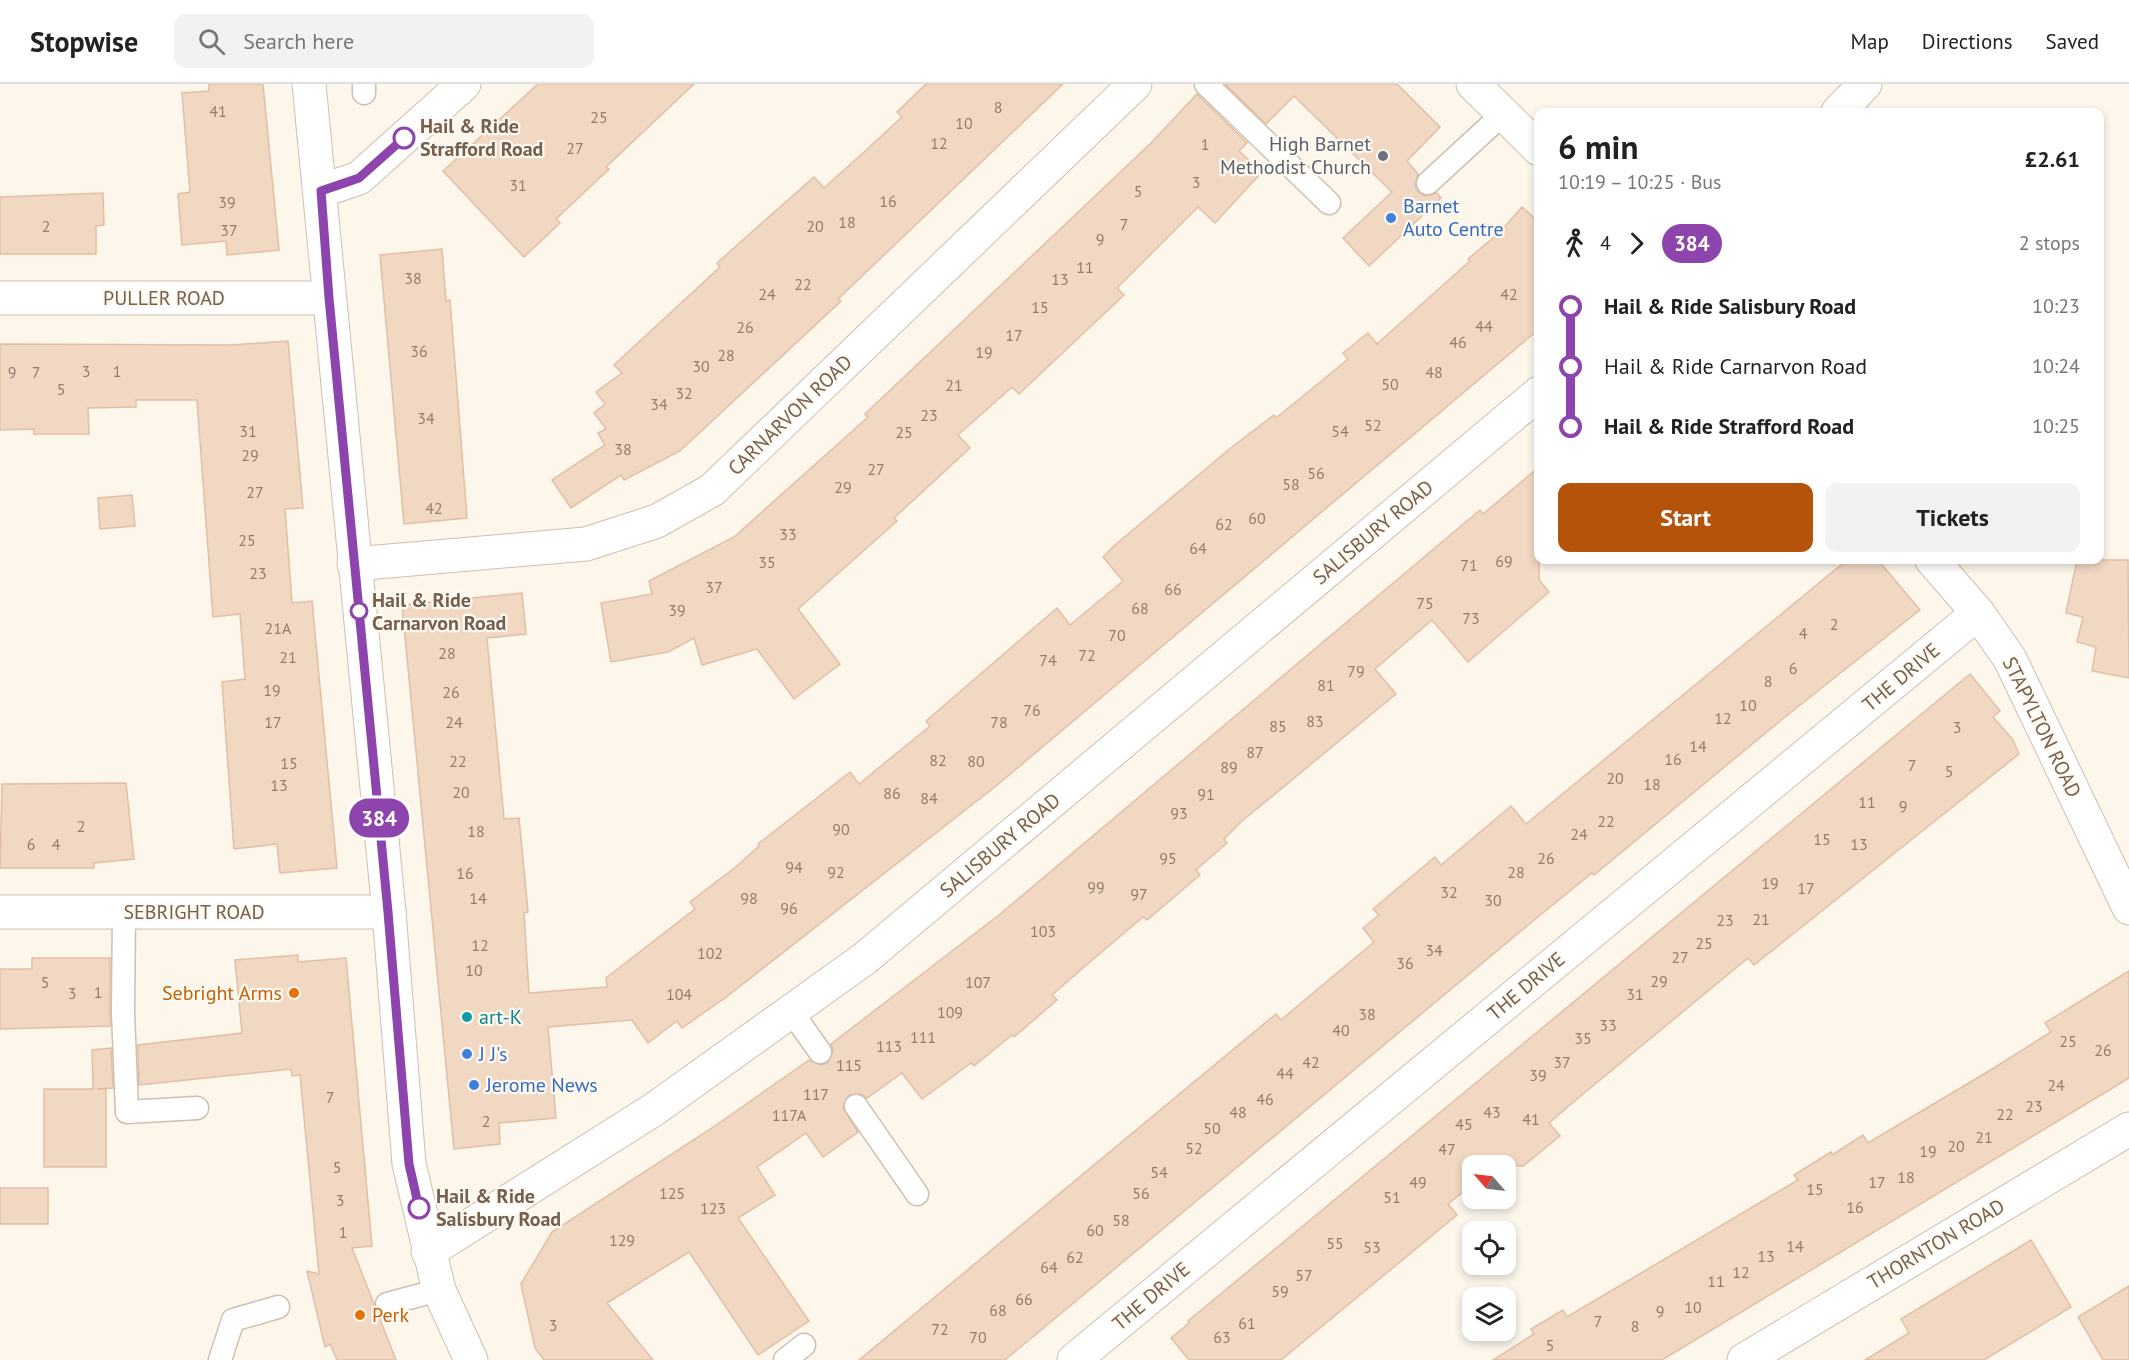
<!DOCTYPE html>
<html lang="en">
<head>
<meta charset="utf-8">
<style>
	body { margin:0; font-family:"PT Sans",sans-serif; background:#f2f2f2; color:#222; height:100vh; display:flex; flex-direction:column; font-size:22px; white-space:nowrap }
	* { box-sizing:border-box; margin:0 }
	p { font-size:20px; color:#767676 }
	.icon { flex:none; width:33px; height:33px; fill:none; stroke:currentColor; stroke-width:2; stroke-linecap:round; stroke-linejoin:round }
	.map { position:relative; flex:1; overflow:hidden }
	.drawer { position:absolute; left:1534px; top:24px; width:570px; height:456px; display:flex; flex-direction:column; background:#fff; border-radius:12px; box-shadow:0 3px 9px #0003 }
	.drawer>* { flex:none }
	.badge { padding:0 12px; border-radius:20px; font-size:21px; line-height:39px }
	.needle { width:39px; rotate:298deg }
	.fabs { position:absolute; left:1462px; top:1071px; display:grid; gap:12px }
	.fabs a { display:grid; place-items:center; width:54px; height:54px; border-radius:12px; background:#fff; box-shadow:0 3px 9px #0003; font-size:30px }
	.map>.badge { position:absolute; translate:-50% -50%; box-shadow:0 0 0 3px #fff }
	.legs { display:flex; align-items:center; gap:9px; height:66px; padding:0 24px; font-size:20px }
	.legs p { margin-inline-start:auto }
	.head { display:flex; align-items:center; justify-content:space-between; height:102px; padding:0 24px }
	h1 { font-size:33px; font-weight:700; line-height:45px }
	.button { display:flex; gap:12px; margin-top:auto; padding:12px 24px }
	.button a { flex:1; height:69px; border-radius:12px; background:#b45309; color:#fff; font-size:24px; font-weight:700; line-height:69px; text-align:center }
	.button a+a { background:#f2f2f2; color:#222 }
	ul { padding:0 24px; list-style:none }
	li { display:flex; align-items:center; gap:21px; height:60px; font-size:22px }
	li i { display:grid; place-items:center; width:9px; height:100%; margin:0 8px; background:currentColor }
	li i::after { content:''; width:15px; height:15px; margin:-8px; border:4px solid; border-radius:50%; background:#fff }
	li p { margin-inline-start:auto }
	li:first-child i { background:linear-gradient(#0000 50%,currentColor 0) }
	li:last-child i { background:linear-gradient(currentColor 50%,#0000 0) }
	header { display:flex; align-items:center; gap:36px; box-sizing:border-box; height:84px; padding:0 30px; background:#fff; border-bottom:2px solid #e0e0e0 }
	header strong { font-size:28px }
	nav { display:flex; gap:33px; margin-inline-start:auto; font-size:21px }
	.search { width:420px; height:54px; background:#f2f2f2; display:flex; align-items:center; gap:15px; box-sizing:border-box; padding:0 21px; border-radius:12px; color:#767676; font-size:22px }
	.map>svg:first-child { display:block }
	.building { fill:#f0d8c3; stroke:#e2bfa4; stroke-width:1.5 }
	.lines { fill:none; stroke-linecap:round; stroke-linejoin:round }
	.lane-casing { stroke:#cebfb0; stroke-width:25 }
	.street-casing { stroke:#cebfb0; stroke-width:35 }
	.lane { stroke:#fff; stroke-width:22 }
	.street { stroke:#fff; stroke-width:33 }
	.line-1-casing { stroke:#fff; stroke-width:14 }
	.line-1 { stroke:#8e44ad; stroke-width:9 }
	.stop-1-dot { fill:#fff; stroke:#8e44ad; stroke-width:3 }
	.worship-dot { fill:#6b7280; stroke:#fefaf1; stroke-width:2 }
	.shop-dot { fill:#3f7fe0; stroke:#fefaf1; stroke-width:2 }
	.food-dot { fill:#e8710a; stroke:#fefaf1; stroke-width:2 }
	.culture-dot { fill:#0f9aa8; stroke:#fefaf1; stroke-width:2 }
	.labels { text-anchor:middle; stroke-width:4.5; stroke-linejoin:round; paint-order:stroke }
	.number-label { font-size:16px; fill:#947d6b }
	.stop-label { font-size:20px; font-weight:bold; fill:#765f4e; stroke:#fefaf1; text-anchor:start }
	.worship-label { font-size:20px; fill:#5b616d; stroke:#fefaf1; text-anchor:end }
	.shop-label { font-size:20px; fill:#366cbe; stroke:#fefaf1; text-anchor:start }
	.street-label { font-size:20px; fill:#765f4e; stroke:#fefaf1 }
	.food-label { font-size:20px; fill:#c56008; stroke:#fefaf1; text-anchor:end }
	.culture-label { font-size:20px; fill:#0d838f; stroke:#fefaf1; text-anchor:start }
</style>
</head>
<body>
<header>
<strong>Stopwise</strong>
<div class="search"><svg class="icon" aria-label="search" viewBox="0 0 24 24"><circle cx="10" cy="10" r="6"/><path d="M15 15l6 6"/></svg>Search here</div>
<nav><a>Map</a><a>Directions</a><a>Saved</a></nav>
</header>
<div class="map">
<svg width="2129" height="1276" viewBox="0 0 2129 1276">
	<rect width="100%" height="100%" fill="#fcf6eb"/>
	<g class="building">
		<path d="M209 0H263L279 166 227 171 226 157 182 161 178 110 190 108 182 9 209 7Z"/>
		<path d="M538 0H694L606 83 609 85 556 135 560 139 524 173 443 87Z"/>
		<path d="M926 0H1063L838 215 841 217 680 367 624 396 621 391 571 424 552 396 605 361 598 349 606 345 594 329 605 320 596 308 622 289 614 281 720 183 717 179 814 93 824 104 863 69 902 33 897 28Z"/>
		<path d="M1225 0H1397L1440 43 1407 77 1418 90 1415 101 1418 108 1425 112 1437 109 1441 114 1369 182 1343 154 1392 108 1294 12 1266 40Z"/>
		<path d="M1197 10 1247 59 1239 67 1262 88 1215 139 1198 123 1117 204 1124 211 1019 310 1012 303 958 351 970 364 894 434 897 437 798 525 840 580 794 615 757 565 702 581 694 554 668 568 611 578 601 519 652 510 649 497 734 453 868 333 865 330 1150 60Z"/>
		<path d="M103 109 104 141 96 142V170H0V113Z"/>
		<path d="M1522 123 1539 138V245L996 702 725 914 682 944 677 937 648 959 632 936 548 943 556 1034 499 1039 500 1060 454 1065 402 521 522 509 526 550 487 554 504 735 519 734 528 828 524 829 529 909 607 903 606 894 695 825 690 818 737 782 759 762 758 760 850 688 859 700 930 642 926 637 1057 524 1070 541 1123 497 1103 473 1115 461 1232 363 1274 331 1276 334 1319 299 1348 275 1343 269 1368 249 1377 260 1470 177 1468 175 1499 149Z"/>
		<path d="M442 165 446 217 450 216 467 434 404 440 380 171Z"/>
		<path d="M288 257 303 424 285 425 292 519 312 517 337 784 280 789 277 760 234 765 222 598 245 595 240 530 213 533 197 316H136V323L88 324 89 350H34V345L0 346V260L231 261Z"/>
		<path d="M1539 383V496L1549 508 1468 578 1432 536 1375 585 1396 610 1242 737 1224 755 1227 759 1196 786 1200 791 1147 836 1143 833 1091 877 1052 911 1057 916 1014 953 1012 951 974 982 971 979 922 1015 902 989 867 1014 861 1010 849 1011 843 1024 858 1048 823 1073 806 1049 757 1083 775 1111 738 1134 809 1237 758 1271 689 1168 607 1219 653 1276H544L535 1264 521 1200 552 1148 712 1044 809 976 821 981 828 979 833 967 831 960 999 831 1480 426 1483 430Z"/>
		<path d="M132 411 135 442 100 445 98 414Z"/>
		<path d="M1847 476H1878L1920 526 1780 637 1594 791 1592 789 1533 837 1005 1276H859L1276 930 1281 936 1374 858 1363 844 1379 831 1373 825 1435 773 1441 781 1511 722 1526 740Z"/>
		<path d="M2077 476H2128L2129 594 2092 587 2096 563 2077 558 2083 533 2066 529Z"/>
		<path d="M1970 590 2000 627 1993 633 2013 656 2019 670 1754 881 1748 874 1577 1015 1549 1039 1560 1052 1523 1082H1473V1100L1448 1120 1457 1131 1281 1276H1189L1171 1254 1189 1239 1188 1237Z"/>
		<path d="M126 699 134 775 94 779V784H0L2 700Z"/>
		<path d="M298 871V878L346 874 372 1162 352 1164 396 1276H337L330 1260 325 1263 307 1187 319 1190 300 991 292 992 291 985 139 1001 138 961 242 949 235 876Z"/>
		<path d="M32 874H110V942L0 945V885H32Z"/>
		<path d="M2129 887V994L1662 1276H1493L1534 1250 1531 1245 1563 1226 1567 1233 1798 1096 1794 1091 1831 1068 1832 1071 1863 1051 1868 1059 1994 984 2051 948 2045 939Z"/>
		<path d="M111 964 113 1004 97 1005H106V1083H44V1005H93L92 966Z"/>
		<rect x="0" y="1104" width="48" height="36"/>
		<path d="M2031 1156 2071 1223 1984 1276H1865L1909 1249 1901 1235Z"/>
		<path d="M2129 1202V1276H2103L2078 1233Z"/>
	</g>
	<g class="lines">
		<defs>
			<g id="lane">
				<path d="M364 0V9"/>
				<path d="M1206 0 1329 119"/>
				<path d="M1428 99 1503 30"/>
				<path d="M124 828 123 928 127 1028 197 1024"/>
				<path d="M791 927 820 968"/>
				<path d="M856 1022 917 1110"/>
				<path d="M387 1220 439 1206"/>
				<path d="M220 1276 233 1236 278 1223"/>
				<path d="M785 1276 804 1261"/>
			</g>
			<g id="street">
				<path d="M309 0 389 828 409 1080 439 1206 471 1276"/>
				<path d="M1473 0 1539 65"/>
				<path d="M1838 28 1865 0"/>
				<path d="M321 107 359 94 464 0"/>
				<path d="M0 214H329"/>
				<path d="M1932 476 1978 529 2010 575 2129 824"/>
				<path d="M354 480 586 460 657 437 712 406 1135 0"/>
				<path d="M0 828H389"/>
				<path d="M428 1168 653 1026 864 875 1539 309"/>
				<path d="M1074 1276 1978 529"/>
				<path d="M1744 1276 2129 1045"/>
			</g>
		</defs>
		<use href="#lane" class="lane-casing"/>
		<use href="#street" class="street-casing"/>
		<use href="#lane" class="lane"/>
		<use href="#street" class="street"/>
	</g>
	<g class="lines">
		<defs>
			<path id="line-1" d="M404 54 359 94 321 107 329 214 388 828 409 1080 419 1124"/>
		</defs>
		<use href="#line-1" class="line-1-casing"/>
		<use href="#line-1" class="line-1"/>
	</g>
	<g class="stop-1-dot">
		<circle cx="404" cy="54" r="10"/>
		<circle cx="359" cy="527" r="8"/>
		<circle cx="419" cy="1124" r="10"/>
	</g>
	<circle class="worship-dot" cx="1383" cy="72" r="6"/>
	<g class="shop-dot">
		<circle cx="1391" cy="134" r="6"/>
		<circle cx="467" cy="970" r="6"/>
		<circle cx="474" cy="1001" r="6"/>
	</g>
	<g class="food-dot">
		<circle cx="294" cy="909" r="6"/>
		<circle cx="360" cy="1231" r="6"/>
	</g>
	<circle class="culture-dot" cx="467" cy="933" r="6"/>
	<g class="labels">
		<g class="number-label">
			<text x="998" y="29">8</text>
			<text x="218" y="33">41</text>
			<text x="599" y="39">25</text>
			<text x="964" y="45">10</text>
			<text x="939" y="65">12</text>
			<text x="1205" y="66">1</text>
			<text x="575" y="70">27</text>
			<text x="1196" y="104">3</text>
			<text x="518" y="107">31</text>
			<text x="1138" y="113">5</text>
			<text x="888" y="123">16</text>
			<text x="227" y="124">39</text>
			<text x="847" y="144">18</text>
			<text x="1124" y="146">7</text>
			<text x="46" y="148">2</text>
			<text x="815" y="148">20</text>
			<text x="229" y="152">37</text>
			<text x="1100" y="161">9</text>
			<text x="1085" y="189">11</text>
			<text x="413" y="200">38</text>
			<text x="1060" y="201">13</text>
			<text x="803" y="206">22</text>
			<text x="767" y="216">24</text>
			<text x="1509" y="216">42</text>
			<text x="1040" y="229">15</text>
			<text x="1484" y="248">44</text>
			<text x="745" y="249">26</text>
			<text x="1014" y="257">17</text>
			<text x="1458" y="264">46</text>
			<text x="419" y="273">36</text>
			<text x="984" y="274">19</text>
			<text x="726" y="277">28</text>
			<text x="701" y="288">30</text>
			<text x="86" y="293">3</text>
			<text x="117" y="293">1</text>
			<text x="12" y="294">9</text>
			<text x="36" y="294">7</text>
			<text x="1434" y="294">48</text>
			<text x="1390" y="306">50</text>
			<text x="954" y="307">21</text>
			<text x="61" y="311">5</text>
			<text x="684" y="315">32</text>
			<text x="659" y="326">34</text>
			<text x="929" y="337">23</text>
			<text x="426" y="340">34</text>
			<text x="1373" y="347">52</text>
			<text x="248" y="353">31</text>
			<text x="1340" y="353">54</text>
			<text x="904" y="354">25</text>
			<text x="623" y="371">38</text>
			<text x="250" y="377">29</text>
			<text x="876" y="391">27</text>
			<text x="1316" y="395">56</text>
			<text x="1291" y="406">58</text>
			<text x="843" y="409">29</text>
			<text x="255" y="414">27</text>
			<text x="434" y="430">42</text>
			<text x="1257" y="440">60</text>
			<text x="1224" y="446">62</text>
			<text x="788" y="456">33</text>
			<text x="247" y="462">25</text>
			<text x="1198" y="470">64</text>
			<text x="1504" y="483">69</text>
			<text x="767" y="484">35</text>
			<text x="1469" y="487">71</text>
			<text x="258" y="495">23</text>
			<text x="714" y="509">37</text>
			<text x="1173" y="511">66</text>
			<text x="1425" y="525">75</text>
			<text x="1140" y="530">68</text>
			<text x="677" y="532">39</text>
			<text x="1471" y="540">73</text>
			<text x="1834" y="546">2</text>
			<text x="278" y="550">21A</text>
			<text x="1803" y="555">4</text>
			<text x="1117" y="557">70</text>
			<text x="447" y="575">28</text>
			<text x="1087" y="577">72</text>
			<text x="288" y="579">21</text>
			<text x="1048" y="582">74</text>
			<text x="1793" y="590">6</text>
			<text x="1356" y="593">79</text>
			<text x="1768" y="603">8</text>
			<text x="1326" y="607">81</text>
			<text x="272" y="612">19</text>
			<text x="451" y="614">26</text>
			<text x="1748" y="627">10</text>
			<text x="1032" y="632">76</text>
			<text x="1723" y="640">12</text>
			<text x="1315" y="643">83</text>
			<text x="273" y="644">17</text>
			<text x="454" y="644">24</text>
			<text x="999" y="644">78</text>
			<text x="1278" y="648">85</text>
			<text x="1957" y="649">3</text>
			<text x="1698" y="668">14</text>
			<text x="1255" y="674">87</text>
			<text x="1673" y="681">16</text>
			<text x="938" y="682">82</text>
			<text x="458" y="683">22</text>
			<text x="976" y="683">80</text>
			<text x="289" y="685">15</text>
			<text x="1912" y="687">7</text>
			<text x="1229" y="689">89</text>
			<text x="1949" y="693">5</text>
			<text x="1615" y="700">20</text>
			<text x="1652" y="706">18</text>
			<text x="279" y="707">13</text>
			<text x="461" y="714">20</text>
			<text x="892" y="715">86</text>
			<text x="1206" y="716">91</text>
			<text x="929" y="720">84</text>
			<text x="1867" y="724">11</text>
			<text x="1903" y="728">9</text>
			<text x="1179" y="735">93</text>
			<text x="1606" y="743">22</text>
			<text x="81" y="748">2</text>
			<text x="841" y="751">90</text>
			<text x="476" y="753">18</text>
			<text x="1579" y="756">24</text>
			<text x="1822" y="761">15</text>
			<text x="31" y="766">6</text>
			<text x="56" y="766">4</text>
			<text x="1859" y="766">13</text>
			<text x="1168" y="780">95</text>
			<text x="1546" y="780">26</text>
			<text x="794" y="789">94</text>
			<text x="836" y="794">92</text>
			<text x="1516" y="794">28</text>
			<text x="465" y="795">16</text>
			<text x="1770" y="805">19</text>
			<text x="1096" y="809">99</text>
			<text x="1806" y="810">17</text>
			<text x="1449" y="814">32</text>
			<text x="1139" y="816">97</text>
			<text x="478" y="820">14</text>
			<text x="749" y="820">98</text>
			<text x="1493" y="822">30</text>
			<text x="789" y="830">96</text>
			<text x="1761" y="841">21</text>
			<text x="1725" y="842">23</text>
			<text x="1043" y="853">103</text>
			<text x="1704" y="865">25</text>
			<text x="480" y="867">12</text>
			<text x="1434" y="872">34</text>
			<text x="710" y="875">102</text>
			<text x="1680" y="879">27</text>
			<text x="1405" y="885">36</text>
			<text x="474" y="892">10</text>
			<text x="1659" y="903">29</text>
			<text x="45" y="904">5</text>
			<text x="978" y="904">107</text>
			<text x="98" y="914">1</text>
			<text x="72" y="915">3</text>
			<text x="679" y="916">104</text>
			<text x="1635" y="916">31</text>
			<text x="950" y="934">109</text>
			<text x="1367" y="936">38</text>
			<text x="1608" y="947">33</text>
			<text x="1341" y="952">40</text>
			<text x="923" y="959">111</text>
			<text x="1583" y="960">35</text>
			<text x="2068" y="963">25</text>
			<text x="889" y="968">113</text>
			<text x="2103" y="972">26</text>
			<text x="1311" y="984">42</text>
			<text x="1562" y="984">37</text>
			<text x="849" y="987">115</text>
			<text x="1285" y="995">44</text>
			<text x="1538" y="997">39</text>
			<text x="2056" y="1007">24</text>
			<text x="816" y="1016">117</text>
			<text x="330" y="1019">7</text>
			<text x="1265" y="1021">46</text>
			<text x="2034" y="1028">23</text>
			<text x="1238" y="1034">48</text>
			<text x="1492" y="1034">43</text>
			<text x="2005" y="1036">22</text>
			<text x="789" y="1037">117A</text>
			<text x="1531" y="1041">41</text>
			<text x="486" y="1043">2</text>
			<text x="1464" y="1046">45</text>
			<text x="1212" y="1050">50</text>
			<text x="1984" y="1059">21</text>
			<text x="1956" y="1068">20</text>
			<text x="1194" y="1070">52</text>
			<text x="1447" y="1071">47</text>
			<text x="1928" y="1073">19</text>
			<text x="337" y="1089">5</text>
			<text x="1159" y="1094">54</text>
			<text x="1906" y="1099">18</text>
			<text x="1418" y="1104">49</text>
			<text x="1877" y="1104">17</text>
			<text x="1815" y="1111">15</text>
			<text x="672" y="1115">125</text>
			<text x="1141" y="1115">56</text>
			<text x="1392" y="1119">51</text>
			<text x="340" y="1122">3</text>
			<text x="1855" y="1129">16</text>
			<text x="713" y="1130">123</text>
			<text x="1121" y="1142">58</text>
			<text x="1095" y="1152">60</text>
			<text x="343" y="1154">1</text>
			<text x="622" y="1162">129</text>
			<text x="1335" y="1165">55</text>
			<text x="1795" y="1168">14</text>
			<text x="1372" y="1169">53</text>
			<text x="1766" y="1178">13</text>
			<text x="1075" y="1179">62</text>
			<text x="1049" y="1189">64</text>
			<text x="1741" y="1194">12</text>
			<text x="1304" y="1197">57</text>
			<text x="1716" y="1203">11</text>
			<text x="1280" y="1213">59</text>
			<text x="1024" y="1221">66</text>
			<text x="1693" y="1229">10</text>
			<text x="998" y="1232">68</text>
			<text x="1660" y="1233">9</text>
			<text x="1598" y="1243">7</text>
			<text x="1247" y="1245">61</text>
			<text x="553" y="1247">3</text>
			<text x="1635" y="1248">8</text>
			<text x="940" y="1251">72</text>
			<text x="978" y="1259">70</text>
			<text x="1222" y="1259">63</text>
			<text x="1550" y="1267">5</text>
		</g>
		<g class="stop-label">
			<text x="420" y="49">Hail &amp; Ride<tspan x="420" dy="23">Strafford Road</tspan></text>
			<text x="372" y="523">Hail &amp; Ride<tspan x="372" dy="23">Carnarvon Road</tspan></text>
			<text x="436" y="1119">Hail &amp; Ride<tspan x="436" dy="23">Salisbury Road</tspan></text>
		</g>
		<g class="worship-label">
			<text x="1371" y="67">High Barnet<tspan x="1371" dy="23">Methodist Church</tspan></text>
		</g>
		<g class="shop-label">
			<text x="1403" y="129">Barnet<tspan x="1403" dy="23">Auto Centre</tspan></text>
			<text x="479" y="977">J J's</text>
			<text x="486" y="1008">Jerome News</text>
		</g>
		<g class="street-label">
			<text x="164" y="221">PULLER ROAD</text>
			<text transform="translate(790 331) rotate(-44)" y="7">CARNARVON ROAD</text>
			<text transform="translate(1373 448) rotate(-40)" y="7">SALISBURY ROAD</text>
			<text transform="translate(1901 593) rotate(-40)" y="7">THE DRIVE</text>
			<text transform="translate(2042 643) rotate(64)" y="7">STAPYLTON ROAD</text>
			<text transform="translate(1000 761) rotate(-40)" y="7">SALISBURY ROAD</text>
			<text x="194" y="835">SEBRIGHT ROAD</text>
			<text transform="translate(1526 902) rotate(-40)" y="7">THE DRIVE</text>
			<text transform="translate(1936 1160) rotate(-31)" y="7">THORNTON ROAD</text>
			<text transform="translate(1151 1212) rotate(-40)" y="7">THE DRIVE</text>
		</g>
		<g class="food-label">
			<text x="282" y="916">Sebright Arms</text>
			<text x="372" y="1238" text-anchor="start">Perk</text>
		</g>
		<g class="culture-label">
			<text x="479" y="940">art-K</text>
		</g>
	</g>
</svg>
<div class="fabs">
<a><svg class="needle" viewBox="-14 -14 28 28"><path d="M0-13l5 13h-10z" fill="#e53935"/><path d="M0 13l5-13h-10z" fill="#767676"/></svg></a>
<a><svg class="icon" aria-label="locate" viewBox="0 0 24 24"><circle cx="12" cy="12" r="6"/><path d="M12 2v4M12 18v4M2 12h4M18 12h4"/></svg></a>
<a><svg class="icon" aria-label="layers" viewBox="0 0 24 24"><path d="M12 4l9 5-9 5-9-5zM3 14l9 5 9-5"/></svg></a>
</div>
<b class="badge" style="left:379px;top:734px;background:#8e44ad;color:#fff">384</b>
<section class="drawer">
<div class="head"><div><h1>6 min</h1><p>10:19 – 10:25 · Bus</p></div><b>£2.61</b></div>
<div class="legs"><svg class="icon" aria-label="walk" viewBox="0 0 24 24"><circle cx="13" cy="4" r="2"/><path d="M13 8l-2 6 4 7M11 14l-3 7M7 12l3-4h3l4 4"/></svg>4<svg class="icon" aria-label="forward" viewBox="0 0 24 24"><path d="M9 5l7 7-7 7"/></svg><b class="badge" style="background:#8e44ad;color:#fff">384</b><p>2 stops</p></div>
<ul>
<li><i style="color:#8e44ad"></i><b>Hail &amp; Ride Salisbury Road</b><p>10:23</p></li>
<li><i style="color:#8e44ad"></i><span>Hail &amp; Ride Carnarvon Road</span><p>10:24</p></li>
<li><i style="color:#8e44ad"></i><b>Hail &amp; Ride Strafford Road</b><p>10:25</p></li>
</ul>
<div class="button"><a>Start</a><a>Tickets</a></div>
</section>
</div>
</body>
</html>
